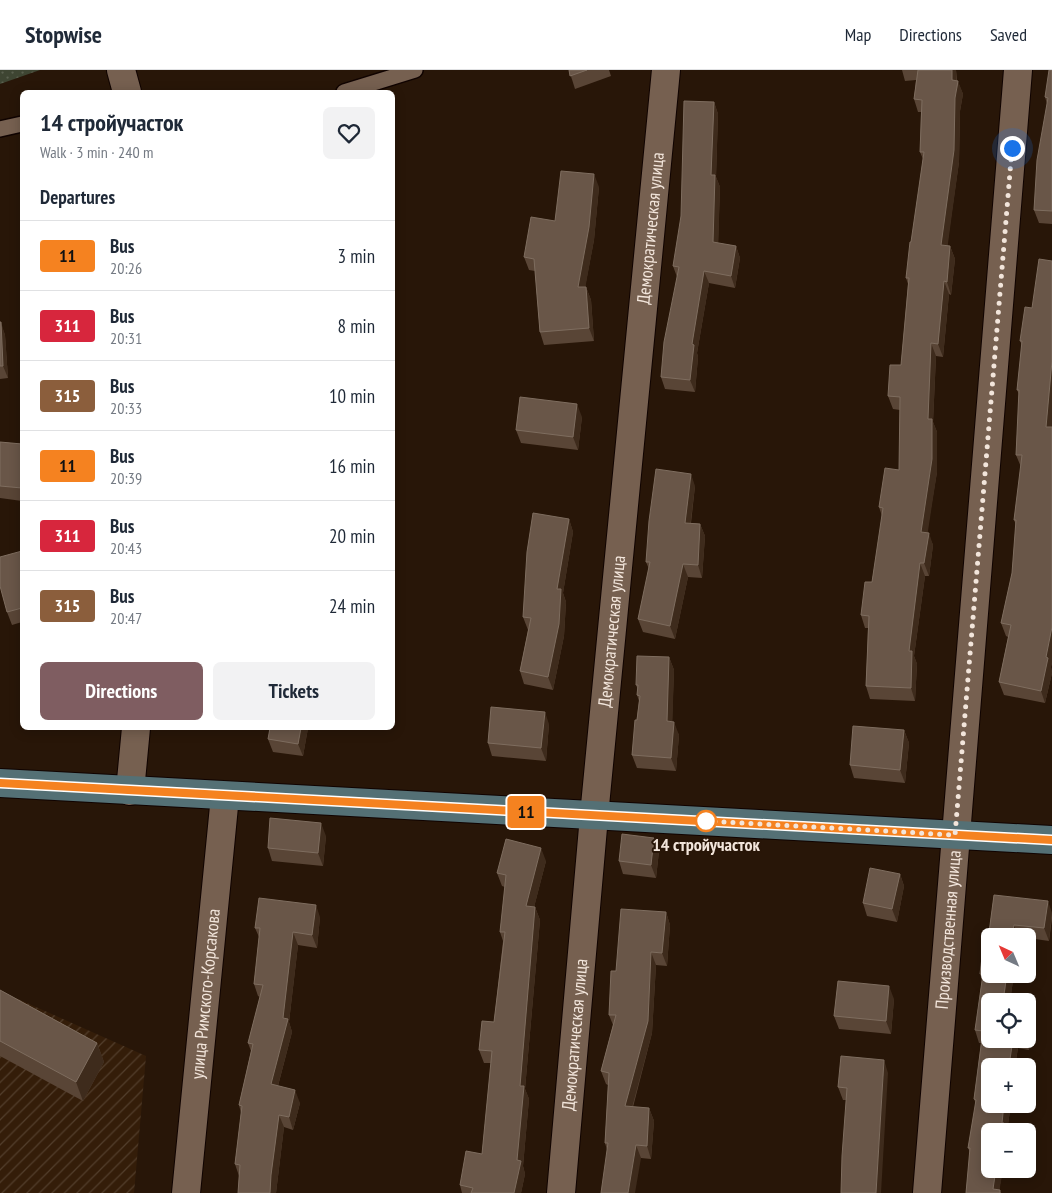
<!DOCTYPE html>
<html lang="en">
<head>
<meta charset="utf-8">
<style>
	body { margin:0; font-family:"PT Sans Narrow",sans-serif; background:#f2f2f3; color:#1f2937; height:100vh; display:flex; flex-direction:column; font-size:19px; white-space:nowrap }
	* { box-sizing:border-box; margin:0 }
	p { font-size:16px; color:#747a83 }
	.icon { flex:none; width:28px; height:28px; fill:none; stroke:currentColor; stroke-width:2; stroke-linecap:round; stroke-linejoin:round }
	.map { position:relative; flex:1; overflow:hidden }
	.details { position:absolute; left:20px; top:20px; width:375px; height:640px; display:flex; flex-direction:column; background:#fff; border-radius:8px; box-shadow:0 2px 12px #0003 }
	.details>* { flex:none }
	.badge { padding:0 10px; border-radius:4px; font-size:18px; line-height:32px }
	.needle { width:32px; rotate:316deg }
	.controls { position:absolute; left:981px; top:858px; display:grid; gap:10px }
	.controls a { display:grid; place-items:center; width:55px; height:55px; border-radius:8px; background:#fff; box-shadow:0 2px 12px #0003; font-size:25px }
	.you { position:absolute; width:25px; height:25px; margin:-12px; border:4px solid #fff; border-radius:50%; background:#1a73e8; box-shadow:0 0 0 8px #1a73e833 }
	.map>.badge { position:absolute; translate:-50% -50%; box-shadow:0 0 0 2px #fff }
	h2 { padding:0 20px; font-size:19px; line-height:45px }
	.round { display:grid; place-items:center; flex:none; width:52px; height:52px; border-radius:8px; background:#f2f2f3 }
	.summary { display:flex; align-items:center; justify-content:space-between; height:85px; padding:0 20px }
	h1 { font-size:24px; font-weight:600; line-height:38px }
	.cta { display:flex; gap:10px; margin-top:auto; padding:10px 20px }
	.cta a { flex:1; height:58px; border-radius:8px; background:#7f5d61; color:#fff; font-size:20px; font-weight:600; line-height:58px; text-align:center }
	.cta a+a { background:#f2f2f3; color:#1f2937 }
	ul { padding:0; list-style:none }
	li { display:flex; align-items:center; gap:15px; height:70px; padding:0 20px; border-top:1px solid #e0e1e3 }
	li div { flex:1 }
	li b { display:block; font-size:19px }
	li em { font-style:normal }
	li .badge { min-width:55px; font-weight:700; text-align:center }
	header { display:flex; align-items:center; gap:30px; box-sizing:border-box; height:70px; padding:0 25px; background:#fff; border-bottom:1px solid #e0e1e3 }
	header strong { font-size:24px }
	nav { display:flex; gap:28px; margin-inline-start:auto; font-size:18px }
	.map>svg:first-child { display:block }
	.industrial { fill:url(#industrial-furrows) }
	.green { fill:url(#green-dots) }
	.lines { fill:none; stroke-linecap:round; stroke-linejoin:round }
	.lane-casing { stroke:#100300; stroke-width:18 }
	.street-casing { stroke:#100300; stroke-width:30 }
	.secondary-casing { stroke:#100300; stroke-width:30 }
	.lane { stroke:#766050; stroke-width:15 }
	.street { stroke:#766050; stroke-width:28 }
	.secondary { stroke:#547075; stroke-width:28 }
	.wall { fill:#594536 }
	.shaded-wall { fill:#3e2b1c }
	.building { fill:#695648; stroke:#7e6d5f }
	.line-casing { stroke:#fff; stroke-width:11 }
	.line { stroke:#f58220; stroke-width:8 }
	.walk { stroke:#f2e5db; stroke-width:5; stroke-dasharray:0 9 }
	.stop-dot { fill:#fff; stroke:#f58220; stroke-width:2.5 }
	.labels { text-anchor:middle; stroke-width:4; stroke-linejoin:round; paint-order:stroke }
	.street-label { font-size:18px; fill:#f2e5db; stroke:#281608 }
	.stop-label { font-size:18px; font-weight:bold; fill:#f2e5db; stroke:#281608 }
</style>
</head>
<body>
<header>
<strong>Stopwise</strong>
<nav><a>Map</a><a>Directions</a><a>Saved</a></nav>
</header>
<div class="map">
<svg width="1052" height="1123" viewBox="0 0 1052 1123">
	<defs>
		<pattern id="industrial-furrows" width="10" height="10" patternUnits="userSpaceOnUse" patternTransform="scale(1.25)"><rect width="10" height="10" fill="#341d09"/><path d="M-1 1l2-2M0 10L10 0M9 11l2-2" fill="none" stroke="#523e2c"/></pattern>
		<pattern id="green-dots" width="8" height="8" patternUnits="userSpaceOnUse" patternTransform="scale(1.25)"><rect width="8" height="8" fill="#3e4532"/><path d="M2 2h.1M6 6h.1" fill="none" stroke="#5a604f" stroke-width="1.8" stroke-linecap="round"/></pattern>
	</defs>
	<rect width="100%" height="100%" fill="#281608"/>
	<path class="industrial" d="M0 921 146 986 134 1123H0Z"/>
	<path class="green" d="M0 0H40L0 14Z"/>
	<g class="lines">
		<defs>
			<g id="lane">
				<path d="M344 22 415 0"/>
				<path d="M0 59 22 54"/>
			</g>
			<g id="street">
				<path d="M121 0 127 22"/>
				<path d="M130 721 136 658"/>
				<path id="s1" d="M186 1123 225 726"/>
				<path id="s2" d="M561 1123 594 746 666 0"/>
				<path id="s3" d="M927 1123 1018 0"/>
			</g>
			<path id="secondary" d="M0 713 1052 770"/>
		</defs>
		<use href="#lane" class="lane-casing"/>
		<use href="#street" class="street-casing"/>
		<use href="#secondary" class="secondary-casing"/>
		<use href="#lane" class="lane"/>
		<use href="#street" class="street"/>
		<use href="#secondary" class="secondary"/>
	</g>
	<g class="wall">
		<path d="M569 0H609L611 6 575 19Z"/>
		<path d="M902 0H956L957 10 963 24 960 41 959 92 947 176H950L955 189 951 225 949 224 943 287 936 286 933 352 937 362V402L927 462 933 475 929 506H925L914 586 917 594 915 631 870 629 866 616 868 558H865L861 545 872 512 882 446 879 437 899 400 900 340 893 339 888 326 901 295 908 214 906 208 923 89 920 82 921 42H918L914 29 916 10 905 11Z"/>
		<path d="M1052 0V154L1039 153 1034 140 1047 34 1045 27Z"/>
		<path d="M714 32 718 44 716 107 720 117 718 173 736 176 740 188 735 218 709 213 697 283 698 287 695 322 665 319 661 307 677 207 673 196Z"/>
		<path d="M599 117 594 170 585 217H586L591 230 594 271 544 275 540 262 535 201 529 200 524 187 555 151Z"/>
		<path d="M1052 191V592L1051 597 1052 603 1045 633 1004 625 999 612 1008 567 1006 566 1001 553 1012 503 1016 455 1014 450 1021 397 1016 385 1019 324 1017 320 1022 275 1020 271 1032 238Z"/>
		<path d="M0 252 5 265 8 308 0 309Z"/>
		<path d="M582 347 578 380 521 373 516 360Z"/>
		<path d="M0 372 22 374V431L0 428Z"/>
		<path d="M695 416 691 453 700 454 705 466 702 508 688 507 675 569 643 562 638 549 649 499 646 492Z"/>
		<path d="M569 449 573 462 563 523 566 532 564 566 553 620 524 614 520 601 528 560 523 547Z"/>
		<path d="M22 481V552L12 555 7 542Z"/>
		<path d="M669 587 674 600 672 652 679 665 676 701 637 698 632 685 639 631 637 625 638 620 636 615Z"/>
		<path d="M549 654 546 691 492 686 488 673Z"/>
		<path d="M270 658H308L303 686 273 682 268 669Z"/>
		<path d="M904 660 909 673 905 713 854 708 850 695Z"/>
		<path d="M326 766 323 796 272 791 268 778Z"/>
		<path d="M659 781 656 808 623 804 619 791Z"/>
		<path d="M546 791 534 837H535L540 850 525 1019 529 1029 523 1096 525 1104 521 1123H462L460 1115 482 1084 491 993H484L479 980 494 952 503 871 500 862 505 817 502 816 497 803Z"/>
		<path d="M900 804 904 816 897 852 867 846 863 833Z"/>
		<path d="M994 825 1052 843V848L1049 871 1028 868V866H990V904H1014L1010 931H990V969H1028L1029 935 1034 948 1029 980 1018 978 1015 996H990L1011 1034 1007 1061H990V1099H1003L999 1120 1001 1123H966L970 1082 968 1078 976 1034 974 1029 981 973H979L975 960 982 910 980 904 988 870Z"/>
		<path d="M666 842 670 855 667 896 656 895 652 963 633 1037 649 1038 654 1051 651 1089 641 1088 607 1080 605 1073 608 1015 606 1014 601 1001 613 955 609 945 616 901Z"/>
		<path d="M320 847 317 878 298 875 289 952 292 962 278 1016 300 1033 293 1060 284 1057 276 1123H238L239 1106 235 1094 241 1043 239 1035 251 981 248 973 260 927 258 926 254 914 259 867 255 858Z"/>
		<path d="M0 920 97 973 104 992 83 1031 0 986Z"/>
		<path d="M894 929 891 964 839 959 834 946Z"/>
		<path d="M888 1003 846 1030H843L838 1017Z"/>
	</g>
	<g class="shaded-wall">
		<path d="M952 0H956L957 19 958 11 963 24 960 41 959 92 946 188 941 175 952 10Z"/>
		<path d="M714 32 718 44 716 107 720 117 718 184 713 172 711 105Z"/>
		<path d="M594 104 599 117 594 170 583 230 578 217Z"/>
		<path d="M736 176 740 188 735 218 731 206Z"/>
		<path d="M950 176 955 189 951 225 947 212Z"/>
		<path d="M704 201 709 213 697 283 698 287 695 322 690 310 692 274Z"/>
		<path d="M944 211 949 224 943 287 938 274Z"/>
		<path d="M586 217 591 230 594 271 589 258Z"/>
		<path d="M1 252 5 265 8 308 3 296Z"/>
		<path d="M931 273 936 286 933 352 937 362V402L926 474 921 462 928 349Z"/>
		<path d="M1052 291V360L1046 357Z"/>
		<path d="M577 334 582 347 578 380 573 367Z"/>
		<path d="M691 404 695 416 689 466 685 453Z"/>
		<path d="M569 449 573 462 563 523 566 532 564 566 553 620 548 607 557 519Z"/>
		<path d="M700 454 705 466 702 508 698 495Z"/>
		<path d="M929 463 933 475 929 506 924 493Z"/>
		<path d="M920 493 925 506 914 586 917 594 915 631 911 618 909 581Z"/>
		<path d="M683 494 688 507 675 569 670 556Z"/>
		<path d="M1052 557V592L1051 597 1052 603 1045 633 1041 621 1046 587Z"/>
		<path d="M669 587 674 600 672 664 667 651Z"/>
		<path d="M545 642 549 654 546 691 541 678Z"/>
		<path d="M674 652 679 665 676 701 671 688Z"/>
		<path d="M301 658H308L303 686 298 674Z"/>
		<path d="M904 660 909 673 905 713 900 700Z"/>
		<path d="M321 753 326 766 323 796 318 783Z"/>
		<path d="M654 768 659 781 656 808 651 795Z"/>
		<path d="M541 778 546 791 531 849 526 836Z"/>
		<path d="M900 804 904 816 897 852 892 839Z"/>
		<path d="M1048 831 1052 843 1049 871 1044 858Z"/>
		<path d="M316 835 320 847 317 878 312 865Z"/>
		<path d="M535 837 540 850 525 1019 529 1029 523 1096 525 1104 521 1123H514L520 1016Z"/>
		<path d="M666 842 670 855 667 896 662 883Z"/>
		<path d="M1014 855 1018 866H1012Z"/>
		<path d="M293 862 298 875 289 952 292 962 275 1027 271 1014 283 948Z"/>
		<path d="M651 882 656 895 652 963 629 1049 625 1036Z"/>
		<path d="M1007 904H1014L1010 931H1004Z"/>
		<path d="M889 916 894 929 891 964 886 951Z"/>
		<path d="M1029 935 1034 948 1029 980 1025 969H1028V946Z"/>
		<path d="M1013 969H1014L1018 978 1015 996H1009Z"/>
		<path d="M97 973 104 992 83 1031 76 1012Z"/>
		<path d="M884 990 888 1003 881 1123H876Z"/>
		<path d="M295 1020 300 1033 293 1060 289 1047Z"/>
		<path d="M1004 1034H1011L1007 1061H1003L1002 1053Z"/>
		<path d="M649 1038 654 1051 651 1089 647 1076Z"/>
		<path d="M279 1045 284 1057 276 1123H270L271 1105Z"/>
		<path d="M636 1075 641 1088 635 1123H628Z"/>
		<path d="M996 1099H1003L999 1123 993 1119Z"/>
	</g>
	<g class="building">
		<path d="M569 0H587L570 6Z"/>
		<path d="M918 0H952V10L958 11 955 28 954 80 941 175 950 176 947 212 944 211 938 274 931 273 928 349H932V389L921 462 929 463 924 493H920L909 581H912L911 618 866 616 869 546 861 545 865 512H872L883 438 879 437 885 398 899 400 900 327 888 326 890 295H901L909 208H906L910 172H911L924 82H920L922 30 914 29Z"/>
		<path d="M1049 0H1052V141L1034 140 1037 90 1048 28 1045 27Z"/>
		<path d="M684 31 714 32 711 105H715L713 172 736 176 731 206 704 201 692 274 694 275 690 310 661 307 664 272 679 197 673 196 681 146Z"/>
		<path d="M561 101 594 104 589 157 578 217H586L589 258 540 262 534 189 524 187 531 147 555 151Z"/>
		<path d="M1039 189 1052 191V291L1046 357H1052V557L1046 587 1048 588 1041 621 999 612 1011 555 1001 553 1012 503 1016 450H1014L1022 385H1016L1019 320H1017L1022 271H1020L1025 237 1032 238Z"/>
		<path d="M0 252H1L3 296H0Z"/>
		<path d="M520 327 577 334 573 367 516 360Z"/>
		<path d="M0 372 22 374V418L0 416Z"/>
		<path d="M656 399 691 404 685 453 700 454 698 495 683 494 670 556 638 549 650 492H646L649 451Z"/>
		<path d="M533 443 569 449 557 519H561L559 554 548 607 520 601 531 548 523 547 527 482Z"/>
		<path d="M22 481V538L7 542 0 516V487Z"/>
		<path d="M637 586 669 587 667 651 674 652 671 688 632 685 635 650H637L640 626 637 625 638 615H636Z"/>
		<path d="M491 637 545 642 541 678 488 673Z"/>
		<path d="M853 656 904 660 900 700 850 695Z"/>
		<path d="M270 658H301L298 674 268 669Z"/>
		<path d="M270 748 321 753 318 783 268 778Z"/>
		<path d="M622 764 654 768 651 795 619 791Z"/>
		<path d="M506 769 541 778 526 836 535 837 520 1016H524L517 1090 521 1091 514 1123H471L473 1118 460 1115 466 1081 482 1084 492 981 479 980 482 951 494 952 505 862H500L506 805 497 803Z"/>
		<path d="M870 798 900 804 892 839 863 833Z"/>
		<path d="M994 825 1048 831 1044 858 1014 855 1012 866H990V904H1007L1003 931H1005H990V969H1013L1009 996H990V1034H1004L1002 1053H1004L1003 1061H990V1099H996L993 1119 1000 1120V1123H966L970 1078H968L976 1030 974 1029 983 961 975 960 983 904H980L984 870H988Z"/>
		<path d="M259 828 316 835 312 865 293 862 283 948 288 949 271 1014 295 1020 289 1047 279 1045 271 1105 270 1123H238L240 1095 235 1094 242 1036 239 1035 253 974 248 973 263 915 254 914 260 858H255Z"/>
		<path d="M621 839 666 842 662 883 651 882 648 951 625 1036 649 1038 647 1076 636 1075 628 1123H601L608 1073H605L609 1003 601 1001 616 945H609L611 901H616Z"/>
		<path d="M838 911 889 916 886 951 834 946Z"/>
		<path d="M0 920 97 973 76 1012 0 971Z"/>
		<path d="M1028 934 1029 935 1028 946Z"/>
		<path d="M841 986 884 990 876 1123H841L842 1086 847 1018 838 1017Z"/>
	</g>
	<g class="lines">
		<defs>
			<path id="line" d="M0 713 1052 770"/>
		</defs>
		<use href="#line" class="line-casing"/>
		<use href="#line" class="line"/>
		<path class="walk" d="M706 751 955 765 1012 78"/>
	</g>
	<circle class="stop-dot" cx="706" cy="751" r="10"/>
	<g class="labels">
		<g class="street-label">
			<text dy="6" stroke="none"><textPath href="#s2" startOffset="969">Демократическая улица</textPath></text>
			<text dy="6" stroke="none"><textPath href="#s2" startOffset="564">Демократическая улица</textPath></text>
			<text dy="6" stroke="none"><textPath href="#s3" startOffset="264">Производственная улица</textPath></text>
			<text dy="6" stroke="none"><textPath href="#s1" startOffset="200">улица Римского-Корсакова</textPath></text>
			<text dy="6" stroke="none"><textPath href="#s2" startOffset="159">Демократическая улица</textPath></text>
		</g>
		<g class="stop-label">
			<text x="706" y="781">14 стройучасток</text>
		</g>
	</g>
</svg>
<div class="controls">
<a><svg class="needle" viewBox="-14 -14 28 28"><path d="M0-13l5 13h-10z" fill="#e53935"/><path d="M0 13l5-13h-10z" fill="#747a83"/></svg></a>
<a><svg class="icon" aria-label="locate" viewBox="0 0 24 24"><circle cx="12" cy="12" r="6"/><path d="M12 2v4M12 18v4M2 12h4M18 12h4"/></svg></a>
<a>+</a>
<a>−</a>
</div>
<div class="you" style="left:1012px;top:78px"></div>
<b class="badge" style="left:526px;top:742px;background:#f58220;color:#111">11</b>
<section class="details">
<div class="summary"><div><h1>14 стройучасток</h1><p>Walk · 3 min · 240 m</p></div><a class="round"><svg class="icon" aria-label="heart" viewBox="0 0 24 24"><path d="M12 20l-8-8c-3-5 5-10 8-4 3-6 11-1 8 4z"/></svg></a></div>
<h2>Departures</h2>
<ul>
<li><span class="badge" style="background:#f58220;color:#111">11</span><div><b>Bus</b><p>20:26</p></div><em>3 min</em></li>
<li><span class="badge" style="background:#d7263d;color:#fff">311</span><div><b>Bus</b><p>20:31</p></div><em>8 min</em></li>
<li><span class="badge" style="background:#8b5e3c;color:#fff">315</span><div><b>Bus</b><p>20:33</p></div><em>10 min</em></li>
<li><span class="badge" style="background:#f58220;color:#111">11</span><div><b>Bus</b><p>20:39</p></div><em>16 min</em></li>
<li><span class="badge" style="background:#d7263d;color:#fff">311</span><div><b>Bus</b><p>20:43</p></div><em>20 min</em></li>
<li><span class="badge" style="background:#8b5e3c;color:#fff">315</span><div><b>Bus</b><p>20:47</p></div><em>24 min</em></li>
</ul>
<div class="cta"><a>Directions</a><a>Tickets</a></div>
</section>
</div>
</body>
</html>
